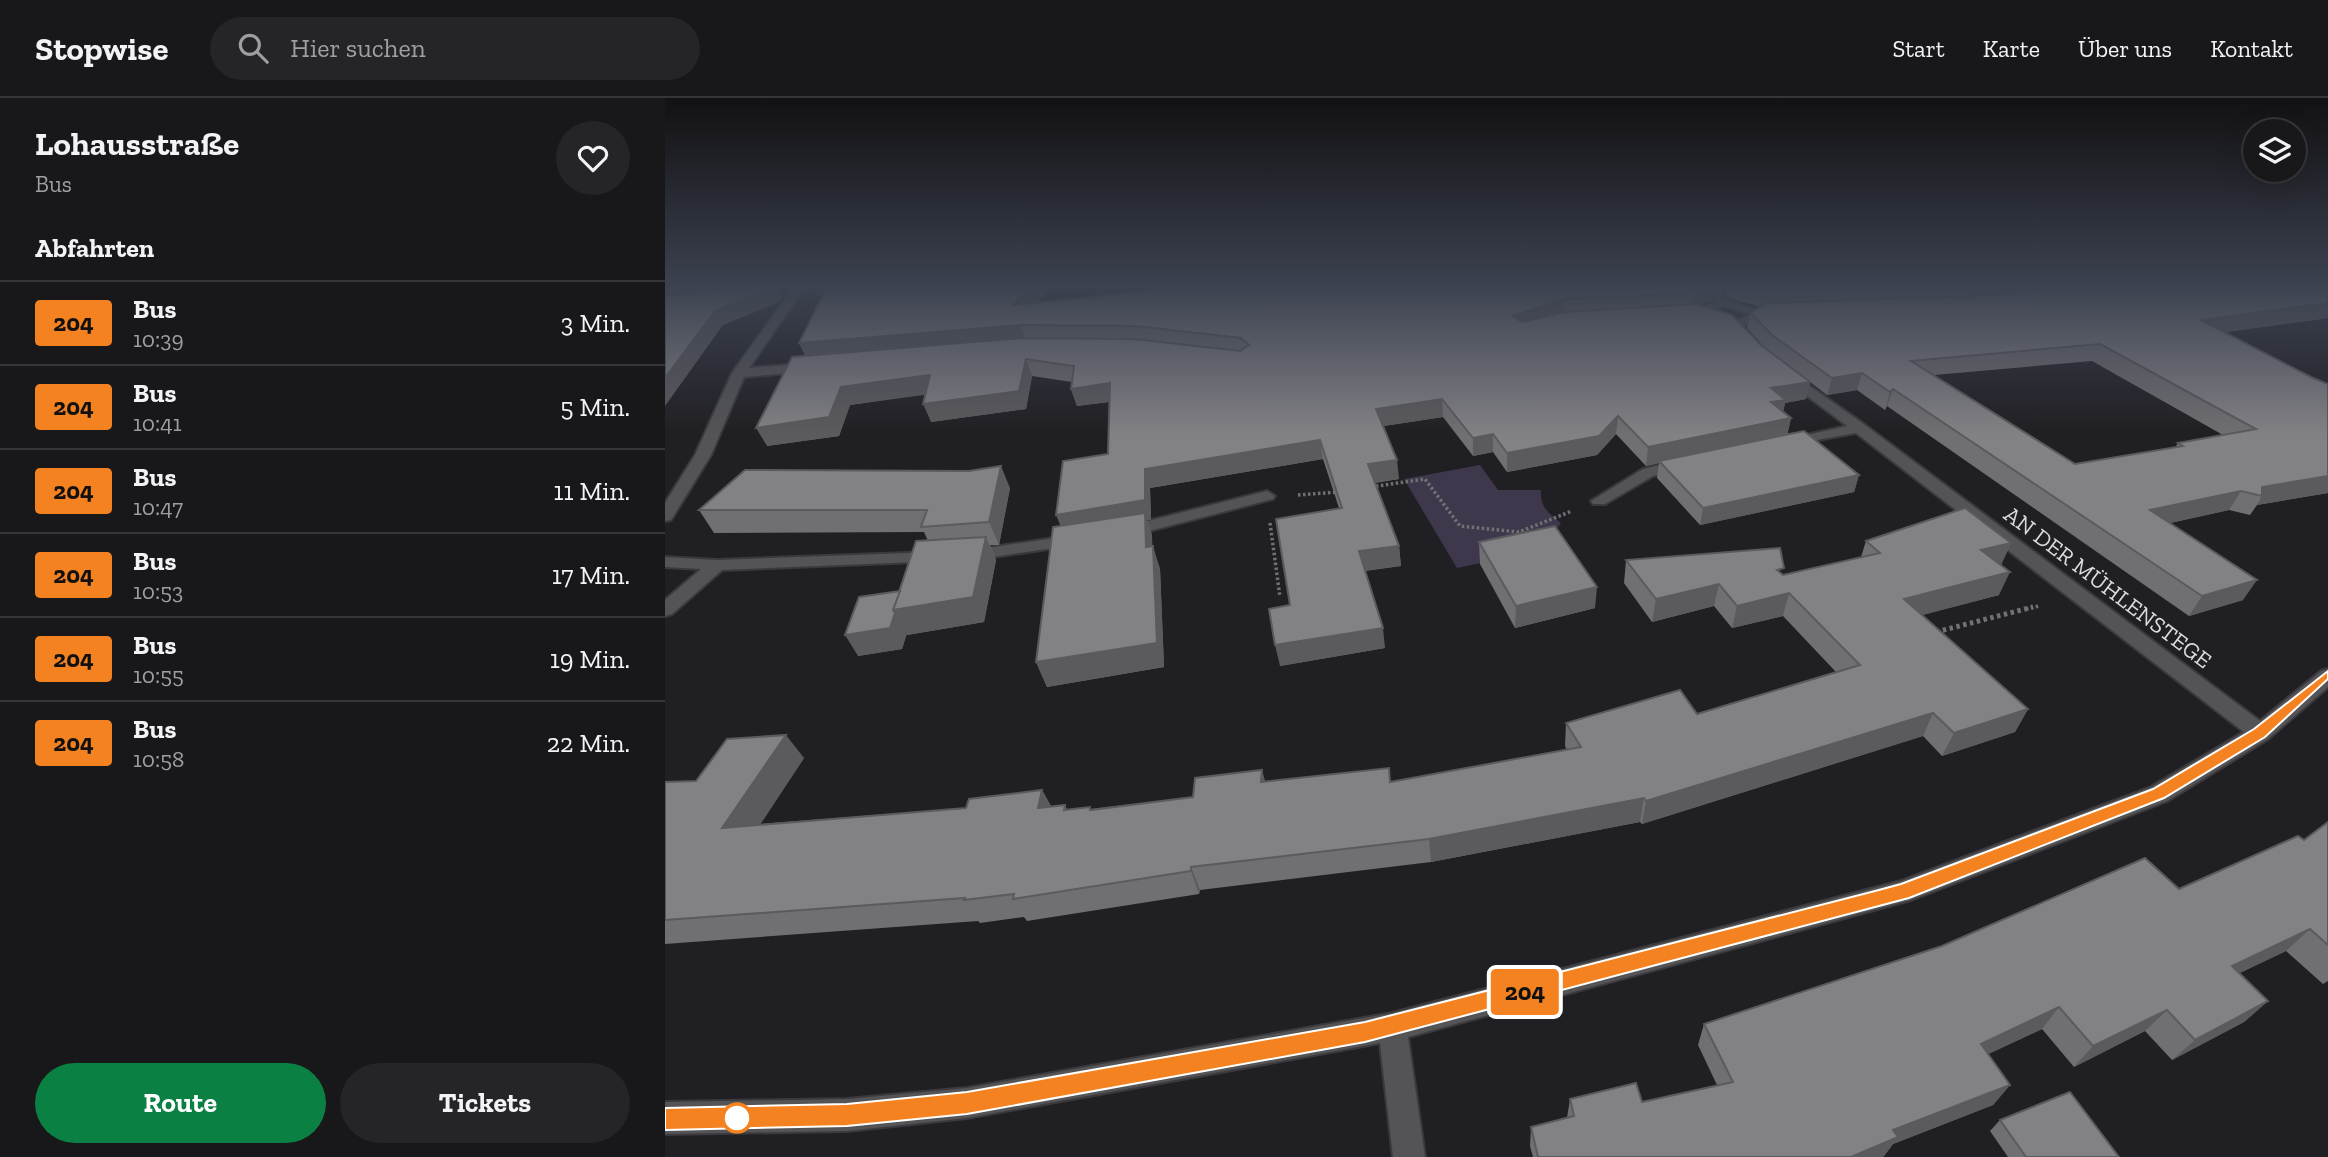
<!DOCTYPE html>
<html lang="de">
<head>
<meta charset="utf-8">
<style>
	body { margin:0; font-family:"Zilla Slab",serif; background:#252427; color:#f1f3f6; height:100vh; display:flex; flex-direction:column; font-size:26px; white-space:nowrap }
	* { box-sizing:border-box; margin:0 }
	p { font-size:23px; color:#9f9fa2 }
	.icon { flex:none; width:38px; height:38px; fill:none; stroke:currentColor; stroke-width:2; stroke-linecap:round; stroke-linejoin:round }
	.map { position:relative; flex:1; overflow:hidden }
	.sheet { display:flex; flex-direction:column; background:#18171a; width:665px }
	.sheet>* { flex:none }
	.badge { padding:0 14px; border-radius:5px; font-size:24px; line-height:46px }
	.buttons { position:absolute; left:1578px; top:21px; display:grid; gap:14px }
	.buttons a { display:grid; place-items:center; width:63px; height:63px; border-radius:50%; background:#18171a; box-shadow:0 7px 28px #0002,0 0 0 2px #363639; font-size:35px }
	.map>.badge { position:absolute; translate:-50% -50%; box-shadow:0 0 0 4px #fff }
	h2 { padding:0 35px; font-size:26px; line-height:63px }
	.round { display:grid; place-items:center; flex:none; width:74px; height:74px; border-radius:37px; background:#252427 }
	.overview { display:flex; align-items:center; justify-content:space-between; height:119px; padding:0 35px }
	h1 { font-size:33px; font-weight:800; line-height:52px }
	.action { display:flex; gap:14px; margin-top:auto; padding:14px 35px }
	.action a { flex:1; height:80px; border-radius:42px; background:#0b8043; color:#fff; font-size:28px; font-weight:800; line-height:80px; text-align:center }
	.action a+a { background:#252427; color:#f1f3f6 }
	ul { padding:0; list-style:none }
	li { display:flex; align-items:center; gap:21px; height:84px; padding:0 35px; border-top:2px solid #363639 }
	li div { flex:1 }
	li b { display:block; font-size:26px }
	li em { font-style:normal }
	li .badge { min-width:77px; font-weight:700; text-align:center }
	header { display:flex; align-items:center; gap:42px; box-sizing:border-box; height:98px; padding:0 35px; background:#18171a; border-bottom:2px solid #363639 }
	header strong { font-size:33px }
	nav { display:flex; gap:38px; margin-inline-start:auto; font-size:24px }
	.search { width:490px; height:63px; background:#252427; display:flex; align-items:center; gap:18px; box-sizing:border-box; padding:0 24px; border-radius:38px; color:#9f9fa2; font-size:26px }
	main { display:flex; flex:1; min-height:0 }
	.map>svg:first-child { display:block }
	.green { fill:#3f384d }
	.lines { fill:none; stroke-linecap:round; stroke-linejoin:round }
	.minor-casing { stroke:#3a393d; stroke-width:4 }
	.path-far1 { stroke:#717073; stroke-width:3.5; stroke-dasharray:2.5 2.5; stroke-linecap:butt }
	.path { stroke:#717073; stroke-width:5; stroke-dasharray:3.5 3.5; stroke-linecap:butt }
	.minor { fill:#545456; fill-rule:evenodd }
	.wall { fill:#706f72; fill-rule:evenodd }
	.shaded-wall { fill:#5b5a5d }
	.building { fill:#828185; stroke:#5b5a5d; stroke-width:2; fill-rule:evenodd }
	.line { fill:#f58220; stroke:#fff; stroke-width:2 }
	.stop-dot { fill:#fff; stroke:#f58220; stroke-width:3.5 }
	.labels { text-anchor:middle; stroke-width:7; stroke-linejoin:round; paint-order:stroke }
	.street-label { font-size:23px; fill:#dcdbdd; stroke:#201f23 }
</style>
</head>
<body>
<header>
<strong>Stopwise</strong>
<div class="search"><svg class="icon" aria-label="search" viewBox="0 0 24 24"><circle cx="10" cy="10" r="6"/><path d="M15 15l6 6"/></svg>Hier suchen</div>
<nav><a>Start</a><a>Karte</a><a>Über uns</a><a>Kontakt</a></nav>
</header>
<main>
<section class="sheet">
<div class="overview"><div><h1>Lohausstraße</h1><p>Bus</p></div><a class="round"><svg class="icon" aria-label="heart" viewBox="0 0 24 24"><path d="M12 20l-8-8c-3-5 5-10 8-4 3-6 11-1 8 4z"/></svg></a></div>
<h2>Abfahrten</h2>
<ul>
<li><span class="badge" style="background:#f58220;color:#111">204</span><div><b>Bus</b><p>10:39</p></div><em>3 Min.</em></li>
<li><span class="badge" style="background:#f58220;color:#111">204</span><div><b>Bus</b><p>10:41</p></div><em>5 Min.</em></li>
<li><span class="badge" style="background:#f58220;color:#111">204</span><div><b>Bus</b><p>10:47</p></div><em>11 Min.</em></li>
<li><span class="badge" style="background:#f58220;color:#111">204</span><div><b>Bus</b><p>10:53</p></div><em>17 Min.</em></li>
<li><span class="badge" style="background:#f58220;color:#111">204</span><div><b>Bus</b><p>10:55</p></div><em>19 Min.</em></li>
<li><span class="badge" style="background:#f58220;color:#111">204</span><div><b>Bus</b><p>10:58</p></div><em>22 Min.</em></li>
</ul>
<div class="action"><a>Route</a><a>Tickets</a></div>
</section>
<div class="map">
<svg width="1663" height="1059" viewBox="0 0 1663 1059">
	<rect width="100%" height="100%" fill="#201f23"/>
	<path class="green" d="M815 367 833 392H876C875 409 883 415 896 425 876 458 827 462 792 470L739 381Z"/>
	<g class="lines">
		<defs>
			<g id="minor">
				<path d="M129 189H140L84 270 146 265 152 269 146 273 79 279 46 357 6 422 0 423V405L30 357 67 275Z"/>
				<path d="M1043 189H1054L1061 202 1103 216 1070 232 1026 218V214L1051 203ZM1058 208 1086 216 1069 224 1041 215Z"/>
				<path d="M1122 272 1200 327 1595 623 1656 573 1663 571V589L1603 641 1502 703 1246 802 743 939 760 1059H728L715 945 302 1020 182 1033 0 1036V1004L182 1001 302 990 727 915 1236 783 1486 689 1579 634 1191 335 1119 348V342L1182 328 1117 279V273Z"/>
				<path d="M1016 362 1024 367 1021 370 988 378 940 406H928L926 403 978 371Z"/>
				<path d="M602 393 610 398 608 401 461 439 453 434 455 430Z"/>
				<path d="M410 437 416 438 419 442 416 446 301 463 292 458 301 453Z"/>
				<path d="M271 454 280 459 277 463 57 472 7 516 0 518V502L36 471 0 469V459L52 462Z"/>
			</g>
		</defs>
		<use href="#minor" class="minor-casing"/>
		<g class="path-far1">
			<path d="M706 389 760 381 795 428 854 434 907 413"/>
			<path d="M633 397 673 394"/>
			<path d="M605 425 615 499"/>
			<path d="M1361 511 1374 508"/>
		</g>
		<path class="path" d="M1271 534 1368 509"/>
		<use href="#minor" class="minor"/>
	</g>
	<g class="wall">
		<path d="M162 189H386L371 205 1049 189 1047 202 1034 207 1101 251 1082 230 1085 214 1096 209 1063 200 1057 189H1663V220L1559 234 1646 279 1663 286V395L1592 407 1585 417 1564 412 1505 425 1578 502 1524 518 1222 308 1220 312 1192 292 1162 297 1145 284 1141 301 1120 305 1118 314 1126 320 1122 337 1194 377 1189 394 1035 427 992 380 994 365 981 368 951 336 932 357 842 374 828 354 808 358 778 319 718 328 734 381 710 385 734 448 736 468 700 473 720 550 615 568 625 507 674 410 658 361 485 390 486 422H482L487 437V448L495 471 499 569 382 589 371 564 395 428 443 356 444 304 412 308 406 291 407 284 367 278 361 311 266 324 260 296 185 307 174 338 102 348 140 257 134 245ZM1427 263 1558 337 1513 345 1510 350 1410 366 1269 277Z"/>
		<path d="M345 390 334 447H325L331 462 319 524 242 537V535L237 551 193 558 235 493 263 443 259 434 49 435 34 412Z"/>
		<path d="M1201 443 1346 445 1336 467 1334 497 1257 517 1363 611 1350 634 1277 658 1258 638 977 726 975 724 766 764 535 792 534 796 362 823 359 819 315 825 313 823 0 846V684L31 683 139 660 95 726 301 710 377 692 386 708 400 707 402 712 426 711 528 699 597 672 600 684H726L902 652 900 648 901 625 1032 616 1171 574 1118 518 1067 530 1049 508 987 524 959 485 961 462 1118 477 1196 459Z"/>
		<path d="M814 444 930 510 850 530 815 466Z"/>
		<path d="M1663 724V883L1658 886 1621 853 1574 875 1603 903 1579 924 1507 962 1480 933 1409 969 1377 931 1323 956 1345 987 1328 1007 1228 1046 1219 1058 1217 1059H868L865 1048 866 1029 902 1020 905 1001 977 1004 1052 987 1033 947 1039 926 1514 791 1639 742Z"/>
		<path d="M1335 1022 1454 1059H1343L1325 1033Z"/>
	</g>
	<g class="shaded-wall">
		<path d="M0 189H121H112L117 199 114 204 58 227 0 308Z"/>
		<path d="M137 189H152L140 194Z"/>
		<path d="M366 189H386L354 223 348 207Z"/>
		<path d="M1044 189H1049L1047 202 1027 210 1030 195Z"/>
		<path d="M1334 189H1442L1330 201Z"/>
		<path d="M899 201 898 217 847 235 848 218Z"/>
		<path d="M1663 205V220L1527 239 1536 222Z"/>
		<path d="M356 227 362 243 143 262 134 245Z"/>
		<path d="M361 261 367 278 361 311 266 324 258 306Z"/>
		<path d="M1197 275 1192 292 1162 297 1167 280Z"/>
		<path d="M265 277 273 295 185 307 174 338 102 348 91 330 176 289Z"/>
		<path d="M1145 284 1141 301 1120 305 1117 320 1105 307 1106 290Z"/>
		<path d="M445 285 450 303 412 308 406 291Z"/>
		<path d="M1228 291 1222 308 1220 312 1225 294Z"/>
		<path d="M777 301 778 319 713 329 711 311Z"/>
		<path d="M953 318 951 336 932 357 842 374V355Z"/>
		<path d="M1126 320 1122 339 994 363V365L981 368 983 349Z"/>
		<path d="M828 336V354L808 358V340Z"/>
		<path d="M655 342 658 361 485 390 486 422H482L487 437 488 472 399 436 391 417 480 371Z"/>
		<path d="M732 362 734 381 705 385 703 366Z"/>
		<path d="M336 368 345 390 334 447 324 424Z"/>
		<path d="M1194 377 1189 394 1035 427 1038 410Z"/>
		<path d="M1663 378V395L1592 407 1597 398V389Z"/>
		<path d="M1576 393 1564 412 1474 432 1485 412Z"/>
		<path d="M321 439 331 462 319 524 242 537V535L237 551 193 558 180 537 228 512Z"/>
		<path d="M1346 445 1336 467 1316 452Z"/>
		<path d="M488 448 495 471 499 569 382 589 371 564Z"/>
		<path d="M734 448 736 468 697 473 694 453Z"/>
		<path d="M1345 474 1334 497 1231 524 1239 501Z"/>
		<path d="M1592 482 1578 502 1524 518 1537 498Z"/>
		<path d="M1054 486 1049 508 987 524 991 501Z"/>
		<path d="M932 489 930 510 850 530 851 508Z"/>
		<path d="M1124 495 1118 518 1067 530 1072 508Z"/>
		<path d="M718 530 720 550 615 568 610 547Z"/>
		<path d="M1363 611 1350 634 1277 658 1289 635Z"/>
		<path d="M1268 615 1258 638 977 726 981 703Z"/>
		<path d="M121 637 139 660 78 753 57 730Z"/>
		<path d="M597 672 603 695 596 684Z"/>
		<path d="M377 692 389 715 373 710Z"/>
		<path d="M979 700 975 724 766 764 764 741Z"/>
		<path d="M526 769 535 792 534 796 526 773Z"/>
		<path d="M1645 831 1621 853 1544 890 1567 868Z"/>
		<path d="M1603 903 1579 924 1507 962 1530 942Z"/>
		<path d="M1394 909 1377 931 1300 967 1316 946Z"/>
		<path d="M1502 912 1480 933 1409 969 1428 948Z"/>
		<path d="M1345 987 1328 1007 1228 1046 1219 1058 1217 1059H1186L1228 1032Z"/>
	</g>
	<g class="building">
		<path d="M89 189H109L107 191 50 213 0 280V198Z"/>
		<path d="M162 189H366L348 207 482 193 485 189H1044L1030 195 899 201 848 218 857 224 899 214 1031 206 1067 217 1096 247 1145 284 1106 290 1121 302 1106 304 1126 320 983 349 953 318 934 338 842 355 828 336 808 340 777 301 711 311 732 362 703 366 734 448 694 453 718 530 610 547 604 511 625 507 611 421 677 410 655 342 480 371V402L391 417 398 363 443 356 445 285 406 291 409 268 361 261 354 293 258 306 265 277 176 289 164 319 91 330 127 259 356 240 469 241 575 253 584 247 576 240 470 228 356 227 134 245Z"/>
		<path d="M1082 189H1251L1101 194Z"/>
		<path d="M1409 189H1663V205L1536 222 1646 279 1663 286V378L1597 389V398L1576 393 1485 412 1592 482 1537 498 1228 291 1225 294 1197 275 1167 280 1107 237 1085 214 1103 205 1336 197ZM1435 246 1591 331 1513 345 1518 348 1410 366 1246 263Z"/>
		<path d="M1139 333 1194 377 1038 410 994 363Z"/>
		<path d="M336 368 324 424 256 429 262 412H34L80 372 304 373Z"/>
		<path d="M1300 410 1346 445 1316 452 1345 474 1239 501 1363 611 1289 635 1268 615 981 703 979 700 764 741 526 769V773L348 801 349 796 299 802 300 800 0 822V684L31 683 62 641 121 637 57 730 301 710 304 701 377 692 373 710 400 707 399 712 425 709V712L528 699 530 680 597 672 596 684 724 670 725 684 916 649 901 625 1015 592 1032 616 1195 567 1124 495 1072 508 1054 486 991 501 961 462 1115 450 1119 470 1112 472 1118 477 1215 455 1201 443Z"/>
		<path d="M480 415 481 449 488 448 492 545 371 564 388 429Z"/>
		<path d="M890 428 932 489 851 508 814 444Z"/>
		<path d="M321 439 308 499 228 512 251 443Z"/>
		<path d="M235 493 228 512 230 515 225 530 180 537 194 499Z"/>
		<path d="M1663 724V847L1645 831 1567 868 1603 903 1530 942 1502 912 1428 948 1394 909 1316 946 1345 987 1228 1032 1233 1039 1186 1059H873L866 1029 909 1018 905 1001 971 985 977 1004 1068 984 1039 926 1277 848 1480 760 1514 791 1633 738 1639 742Z"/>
		<path d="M1405 994 1454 1059H1361L1335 1022Z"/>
	</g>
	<linearGradient id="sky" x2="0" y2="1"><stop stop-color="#121113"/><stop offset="0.56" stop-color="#3c4250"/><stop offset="1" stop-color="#3c4250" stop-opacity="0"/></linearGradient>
	<rect width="1663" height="337" fill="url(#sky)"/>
	<path class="line" d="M1663 573V581L1600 639 1499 700 1244 800 700 944 302 1016 182 1028 0 1032V1010L182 1006 302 994 700 924 1210 793 1236 786 1488 691 1589 631Z"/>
	<circle class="stop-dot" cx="72" cy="1020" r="14"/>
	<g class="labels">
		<g class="street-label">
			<text transform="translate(1443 489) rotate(37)" y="8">AN DER MÜHLENSTEGE</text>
		</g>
	</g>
</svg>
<div class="buttons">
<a><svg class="icon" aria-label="layers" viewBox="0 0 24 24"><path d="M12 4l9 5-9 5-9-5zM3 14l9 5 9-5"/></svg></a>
</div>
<b class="badge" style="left:860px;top:894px;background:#f58220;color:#111">204</b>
</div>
</main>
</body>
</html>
